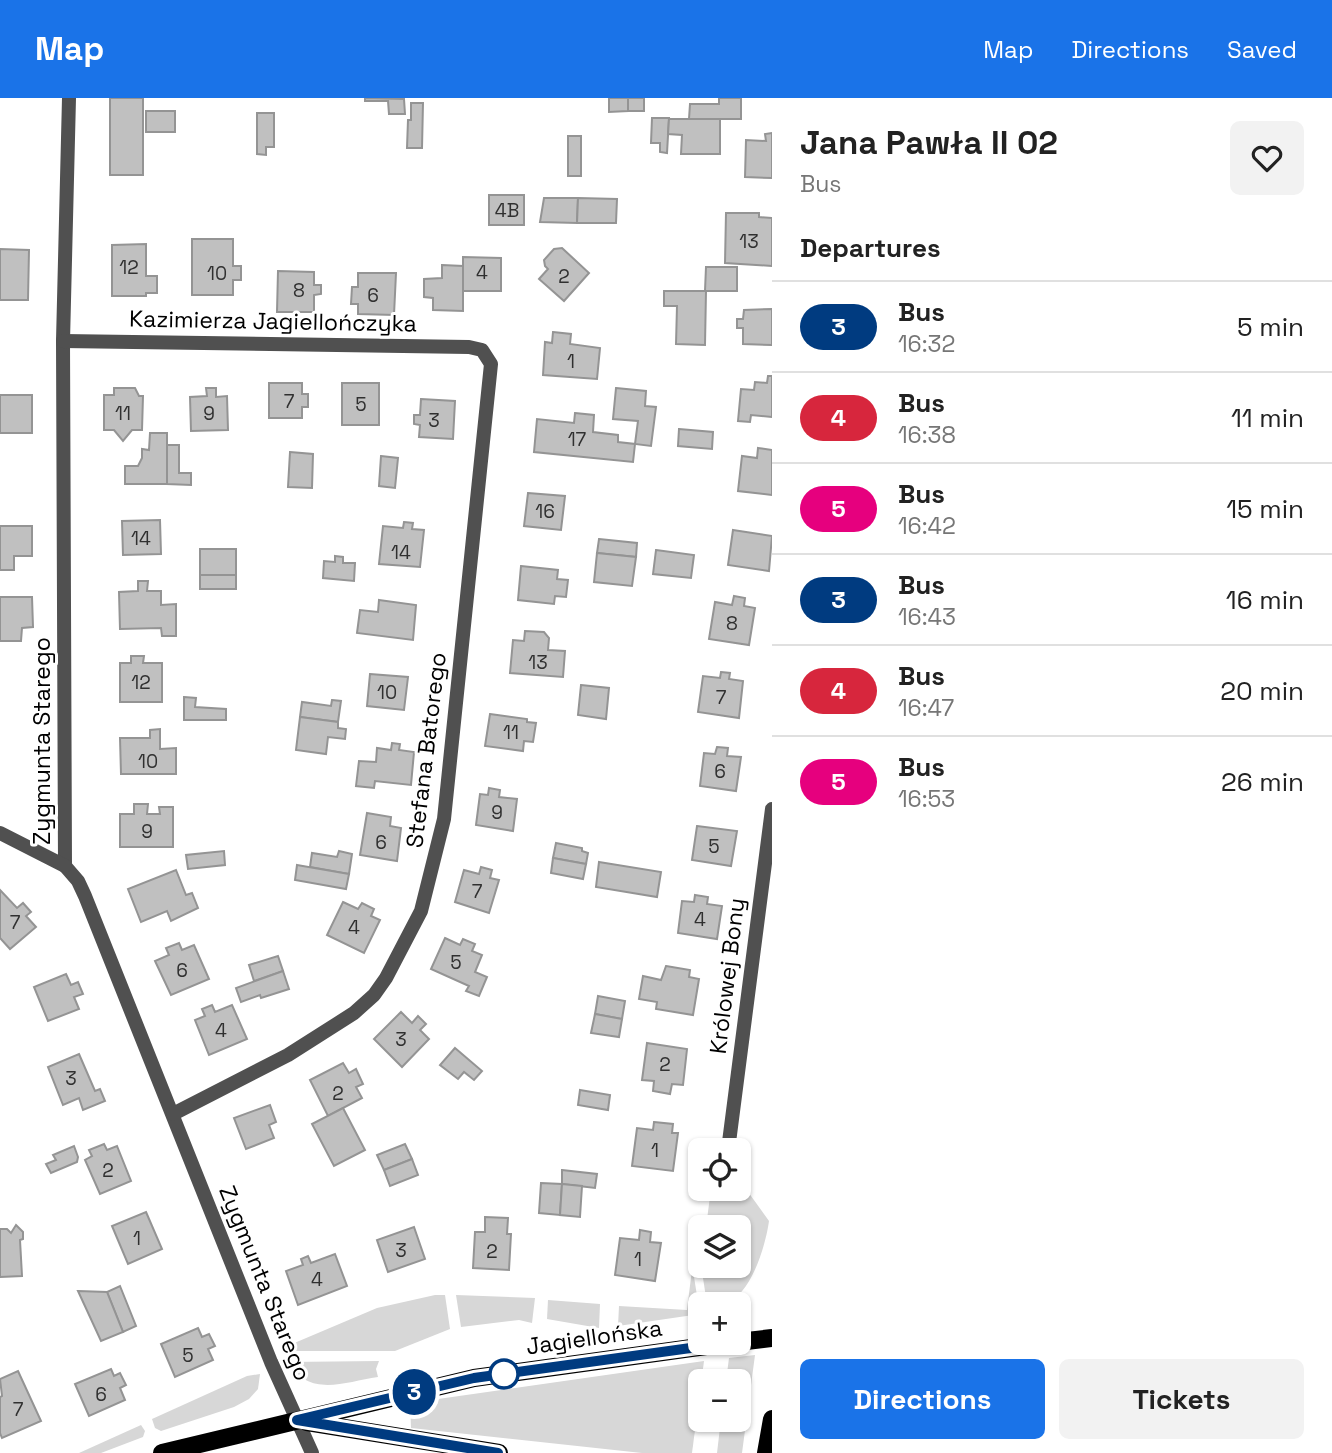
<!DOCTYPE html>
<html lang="en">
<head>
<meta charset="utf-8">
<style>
	body { margin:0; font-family:"Space Grotesk",sans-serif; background:#f2f2f2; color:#222; height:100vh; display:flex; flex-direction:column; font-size:26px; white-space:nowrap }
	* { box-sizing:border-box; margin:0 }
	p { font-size:23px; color:#767676 }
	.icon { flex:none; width:38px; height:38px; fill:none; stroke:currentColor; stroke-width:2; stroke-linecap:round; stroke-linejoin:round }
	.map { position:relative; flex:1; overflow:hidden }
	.panel { display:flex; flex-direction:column; background:#fff; width:560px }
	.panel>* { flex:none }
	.badge { padding:0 14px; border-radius:23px; font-size:24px; line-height:46px }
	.tools { position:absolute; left:688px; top:1040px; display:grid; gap:14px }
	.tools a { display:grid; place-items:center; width:63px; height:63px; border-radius:10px; background:#fff; box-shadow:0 2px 5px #0004; font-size:35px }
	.map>.badge { position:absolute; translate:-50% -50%; box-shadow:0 0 0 4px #fff }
	h2 { padding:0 28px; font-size:26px; line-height:63px }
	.round { display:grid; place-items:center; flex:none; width:74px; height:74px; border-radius:10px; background:#f2f2f2 }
	.summary { display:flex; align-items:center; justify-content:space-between; height:119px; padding:0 28px }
	h1 { font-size:33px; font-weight:800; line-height:52px }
	.primary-button { display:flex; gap:14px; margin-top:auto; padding:14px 28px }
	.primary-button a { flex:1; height:80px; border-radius:10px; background:#1a73e8; color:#fff; font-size:28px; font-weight:800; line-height:80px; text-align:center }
	.primary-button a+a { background:#f2f2f2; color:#222 }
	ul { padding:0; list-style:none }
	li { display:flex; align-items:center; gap:21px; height:91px; padding:0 28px; border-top:2px solid #e0e0e0 }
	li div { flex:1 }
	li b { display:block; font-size:26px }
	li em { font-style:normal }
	li .badge { min-width:77px; font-weight:700; text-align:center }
	header { display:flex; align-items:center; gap:42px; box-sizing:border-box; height:98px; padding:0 35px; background:#1a73e8; color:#fff }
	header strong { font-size:33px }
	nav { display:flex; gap:38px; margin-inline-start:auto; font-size:24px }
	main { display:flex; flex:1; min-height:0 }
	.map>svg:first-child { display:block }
	.green { fill:#d7d7d7 }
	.building { fill:#c0c0c0; stroke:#949494; stroke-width:2 }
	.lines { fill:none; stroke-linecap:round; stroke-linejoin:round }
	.street { stroke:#505050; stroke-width:14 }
	.primary { stroke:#000; stroke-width:18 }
	.line-casing { stroke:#fff; stroke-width:16 }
	.line { stroke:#003b80; stroke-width:10 }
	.stop-dot { fill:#fff; stroke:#003b80; stroke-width:3.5 }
	.labels { text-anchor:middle; stroke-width:6; stroke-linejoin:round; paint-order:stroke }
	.number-label { font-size:19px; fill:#303030 }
	.street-label { font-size:23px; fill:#000; stroke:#fff }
</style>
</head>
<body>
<header>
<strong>Map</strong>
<nav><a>Map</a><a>Directions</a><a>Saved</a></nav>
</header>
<main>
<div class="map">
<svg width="772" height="1355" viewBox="0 0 772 1355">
	<rect width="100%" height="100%" fill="#fff"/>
	<g class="green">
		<path d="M711 1091H746L769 1123C766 1146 751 1199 724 1206 719 1207 712 1206 707 1206L701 1167H738V1129H706Z"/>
		<path d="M694 1155V1179L700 1216 618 1228 619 1208 687 1212Z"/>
		<path d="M435 1197H445L450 1231 395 1253H296L292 1246 377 1210Z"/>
		<path d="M456 1197 535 1200 532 1225 519 1222 461 1229Z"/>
		<path d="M548 1202 600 1206 599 1230 547 1221Z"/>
		<path d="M755 1257 742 1355H717L721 1321H738V1283H726L729 1260Z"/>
		<path d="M379 1263 376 1271 378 1279C344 1284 309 1300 288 1264Z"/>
		<path d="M704 1263 692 1355H642L411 1330 410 1305Z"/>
		<path d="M260 1276 258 1291 249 1301 234 1309 161 1333 155 1330 152 1321 247 1278Z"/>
		<path d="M141 1327 145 1333 143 1339 101 1355H79Z"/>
	</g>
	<g class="building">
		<rect x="110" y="0" width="33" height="77"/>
		<path d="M365 0 404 1 405 16H389L388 3H365Z"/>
		<path d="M609 0H628V13L609 14Z"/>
		<rect x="628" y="0" width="16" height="13"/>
		<path d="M719 0H741V21H689L690 6H719Z"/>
		<path d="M411 5H423L422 50H407L408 22H411Z"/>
		<rect x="146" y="13" width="29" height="21"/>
		<path d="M257 15H274V49H266V57L257 56Z"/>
		<path d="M652 20H669L667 55 660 54V45H651Z"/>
		<path d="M669 21H720V56H681L682 37 668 36Z"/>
		<path d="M772 35V80L745 79 746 42 766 43 765 36Z"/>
		<rect x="568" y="38" width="13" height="40"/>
		<rect x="489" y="97" width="35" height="30"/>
		<path d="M544 100H578L577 125 540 124Z"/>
		<path d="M578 100 617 101 616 125H577Z"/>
		<path d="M726 115H759V119L772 120V168L725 165Z"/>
		<path d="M192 141H233V168H241V182H233V197H192Z"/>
		<path d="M146 146V178H157V195H146V198H112V147Z"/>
		<path d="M562 150 589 175 564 203 539 181 548 171 545 168 544 162 554 151Z"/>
		<path d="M0 151 29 152 28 202H0Z"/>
		<path d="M463 159 501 160V193H463Z"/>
		<path d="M442 167 463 168V213L433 212V200L424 199V181L442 180Z"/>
		<path d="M706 169H737V193H705Z"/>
		<path d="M278 173 314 174V187H321V196L314 197V214H277Z"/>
		<path d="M358 175H396L394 217 358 216V206H351L352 189H358Z"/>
		<path d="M664 193H706L705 247 676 246 677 208H664Z"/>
		<path d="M772 211V247L743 246V230H737V221H743L744 212Z"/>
		<path d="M553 234 571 236 570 246 600 250 597 281 543 277 545 244 552 245Z"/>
		<path d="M768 278H772V319L751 317 750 324 738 323 741 291 754 292 755 284 767 285Z"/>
		<path d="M269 285H302V296H308V309H302V320H269Z"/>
		<rect x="342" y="285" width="37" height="42"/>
		<path d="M114 290H135L139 298H143L142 332H132L123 343 114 332H104V297H114Z"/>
		<path d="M206 290H216V299L227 298 228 332 191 333 190 299 207 298Z"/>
		<path d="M616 290 646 293 645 308 656 309 651 348 635 346 638 323 613 321Z"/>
		<rect x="0" y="297" width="32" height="38"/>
		<path d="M421 301 455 303 453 341 419 339 420 327 414 326V317H420Z"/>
		<path d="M575 315 594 317 593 334 618 337V344L635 346 633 364 534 354 537 321 574 325Z"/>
		<path d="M679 331 713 334 712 351 678 348Z"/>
		<path d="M150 335H167V386H125V368H138L142 360V351L149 352Z"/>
		<path d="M167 347H179V375H191V387L167 386Z"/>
		<path d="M758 350 772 352V397L738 393 742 358 757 360Z"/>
		<path d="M290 354 313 356 312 390 288 389Z"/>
		<path d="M381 358 398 360 395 390 379 388Z"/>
		<path d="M528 395 565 398 561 432 524 428Z"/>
		<path d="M160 422 161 456 123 457 122 423Z"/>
		<path d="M404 424 413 425 412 431 424 432 420 469 379 466 383 428 403 430Z"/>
		<path d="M0 428H32V458H14V472H0Z"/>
		<path d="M733 432 772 438 769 473 728 467Z"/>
		<path d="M599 441 637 445 636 459 597 455Z"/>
		<rect x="200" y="451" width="36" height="26"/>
		<path d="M656 452 694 457 691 480 653 476Z"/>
		<path d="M597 455 636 459 632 488 594 484Z"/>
		<path d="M335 458 343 459V465H355L354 483 323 480 324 463 335 464Z"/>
		<path d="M521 468 558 472 557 481 568 482 566 499 555 498 554 506 518 502Z"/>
		<rect x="200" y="477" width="36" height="14"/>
		<path d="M138 483H148L147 493H161V507L176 506V538H162L161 530 120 531 119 494 138 493Z"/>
		<path d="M734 498 745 500 744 508 755 510 749 547 709 541 715 504 732 507Z"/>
		<path d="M0 499H32L33 529 22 530 21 543H0Z"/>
		<path d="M379 502 416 507 413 542 357 535 360 512 378 514Z"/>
		<path d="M525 533 544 534 549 540 548 552 565 553 563 579 510 575 513 542 524 543Z"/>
		<path d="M131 558H144L143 565H162V604H120V565H131Z"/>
		<path d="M721 574 730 575 729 581 743 583 739 620 698 614 703 578 720 580Z"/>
		<path d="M370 576 408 579 404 612 367 608Z"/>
		<path d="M581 587 609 590 606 621 578 617Z"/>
		<path d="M184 599 196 600 195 609 226 611V622H184Z"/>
		<path d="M332 602 341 603 338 624 300 619 302 604 331 608Z"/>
		<path d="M490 616 527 621V624L536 625 533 644 524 643 523 653 485 648Z"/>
		<path d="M300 619 338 624V630L346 631 345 641 328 639 326 656 296 652Z"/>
		<path d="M160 631V651L176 650V676H121L120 640H150V632Z"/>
		<path d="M392 645 400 646 399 652 414 654 411 687 375 683 374 690 356 688 359 663 376 664 377 650 391 652Z"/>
		<path d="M717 649 728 650 727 658 741 659 736 693 700 688 704 655 715 656Z"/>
		<path d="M489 690 500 692 499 699 517 701 513 733 476 727 480 696 488 697Z"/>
		<path d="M134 706H148L147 716H160L159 709H173V749H120V716H134Z"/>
		<path d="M367 715 391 719 390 728 401 730 397 763 360 757Z"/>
		<path d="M697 728 737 733 731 768 692 762Z"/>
		<path d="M556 745 582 750V753L588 755 586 766 553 760Z"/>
		<path d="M224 753 225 767 188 771 186 757Z"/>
		<path d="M339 753 352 756 349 776 310 769 312 755 337 759Z"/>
		<path d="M553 760 586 766 583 781 551 775Z"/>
		<path d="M599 764 661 774 657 799 596 789Z"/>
		<path d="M297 767 349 776 346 791 295 782Z"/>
		<path d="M481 769 492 772 490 780 499 782 489 815 455 804 464 772 479 776Z"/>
		<path d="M176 772 186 797 192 795 198 810 171 823 167 813 141 824 128 791Z"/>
		<path d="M0 792 17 810 23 805 31 814 26 818 36 829 10 851 0 840Z"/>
		<path d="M695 797 708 799 707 806 722 808 717 841 678 835 682 803 694 804Z"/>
		<path d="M343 804 358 811 362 805 374 811 371 818 380 822 364 855 327 837Z"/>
		<path d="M445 840 460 847 463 841 475 846 472 853 482 857 475 874 487 879 479 898 466 893 469 888 431 871Z"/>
		<path d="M179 845 182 852 194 847 209 881 171 897 155 863 169 857 166 850Z"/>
		<path d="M278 858 283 873 254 883 249 867Z"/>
		<path d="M666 868 690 872 689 879 699 881 693 917 656 911 657 904 639 901 643 878 661 882Z"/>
		<path d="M283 873 289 891 261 900 260 897 241 904 236 890Z"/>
		<path d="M66 876 71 887 78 884 83 896 74 899 79 911 48 923 34 889Z"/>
		<path d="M598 898 625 903 622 921 595 916Z"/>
		<path d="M212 907 215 914 232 907 247 941 209 957 195 922 205 918 202 911Z"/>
		<path d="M401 914 412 925 418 918 426 926 420 932 429 941 402 969 374 941Z"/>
		<path d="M595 916 622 921 619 939 591 935Z"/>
		<path d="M647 945 687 951 683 987 672 986 670 996 653 993 654 983 642 982Z"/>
		<path d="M455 950 482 973 474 982 464 974 458 981 440 967Z"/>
		<path d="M79 956 95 993 100 991 105 1003 83 1012 79 1000 63 1007 48 969Z"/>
		<path d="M343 965 349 975 356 971 363 986 356 989 362 1000 328 1018 310 982Z"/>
		<path d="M580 992 610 997 608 1012 578 1007Z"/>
		<path d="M270 1007 276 1024 269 1027 274 1040 246 1051 234 1020Z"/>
		<path d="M343 1010 365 1052 334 1068 312 1026Z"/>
		<path d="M654 1024 673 1026 672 1035H678L673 1073 632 1068 637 1030 653 1032Z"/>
		<path d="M104 1046 107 1052 117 1048 131 1083 100 1096 85 1062 92 1058 89 1052Z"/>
		<path d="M405 1046 412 1061 384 1072 377 1057Z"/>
		<path d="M74 1048 78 1059 77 1064 51 1075 46 1066 56 1062 53 1057Z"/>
		<path d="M412 1061 418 1077 390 1088 384 1072Z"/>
		<path d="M562 1072 597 1076 595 1090 562 1086Z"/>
		<path d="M541 1085 562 1086 560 1117 539 1115Z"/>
		<path d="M562 1086 582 1088 580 1119 560 1117Z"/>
		<path d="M146 1114 162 1151 128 1166 112 1128Z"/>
		<path d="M485 1119 508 1120 507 1136H511L509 1172 473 1170 475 1134H485Z"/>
		<path d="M16 1127 23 1134V1141L20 1142 22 1178 0 1179V1131H7L11 1135Z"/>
		<path d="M414 1129 425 1161 388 1174 377 1142Z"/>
		<path d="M640 1132 651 1134 650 1144 661 1145 655 1183 615 1177 620 1140 639 1142Z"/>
		<path d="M335 1156 347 1188 298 1207 286 1173 303 1167 301 1161 308 1158 311 1165Z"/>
		<path d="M120 1188 136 1228 123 1234 107 1194Z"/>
		<path d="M78 1193 107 1194 123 1234 101 1243Z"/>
		<path d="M198 1230 202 1239 209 1236 215 1248 208 1251 213 1262 175 1279 161 1246Z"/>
		<path d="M111 1271 114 1278 120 1275 126 1287 120 1290 125 1302 89 1318 75 1286Z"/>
		<path d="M18 1273 41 1323 2 1340 0 1335V1299L2 1298 0 1281Z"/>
	</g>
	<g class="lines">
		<g class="street">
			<path d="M69 0 63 243 65 768 78 783 85 798 271 1264 312 1355"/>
			<path d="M63 243 469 249 482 252 491 266 444 721 421 813 386 880 374 897 354 915 288 957 173 1016"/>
			<path d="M0 735 65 768"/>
			<path d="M728 1052 772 711"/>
		</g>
		<g class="primary">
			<path d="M738 1244 772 1240"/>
			<path d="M307 1324 499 1355"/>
			<path d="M162 1355 474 1280 735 1244"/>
			<path d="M766 1355 772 1321"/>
		</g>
	</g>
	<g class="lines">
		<defs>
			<path id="line" d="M498 1355 297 1322 474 1280 734 1244"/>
		</defs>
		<use href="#line" class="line-casing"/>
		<use href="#line" class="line"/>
	</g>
	<circle class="stop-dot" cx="504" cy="1276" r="14"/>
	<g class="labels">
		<g class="number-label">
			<text x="507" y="119">4B</text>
			<text x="749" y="150">13</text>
			<text x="129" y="176">12</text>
			<text x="482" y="181">4</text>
			<text x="217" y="182">10</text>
			<text x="564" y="185">2</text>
			<text x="299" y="199">8</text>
			<text x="373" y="204">6</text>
			<text x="571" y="270">1</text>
			<text x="289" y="310">7</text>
			<text x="361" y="313">5</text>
			<text x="123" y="322">11</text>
			<text x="209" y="322">9</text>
			<text x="434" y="329">3</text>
			<text x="577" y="348">17</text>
			<text x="545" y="420">16</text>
			<text x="141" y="447">14</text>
			<text x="401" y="461">14</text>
			<text x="732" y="532">8</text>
			<text x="538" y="571">13</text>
			<text x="141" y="591">12</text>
			<text x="387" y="601">10</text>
			<text x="721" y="606">7</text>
			<text x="511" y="641">11</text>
			<text x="148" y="670">10</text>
			<text x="720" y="680">6</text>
			<text x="497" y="721">9</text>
			<text x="147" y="740">9</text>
			<text x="381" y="751">6</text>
			<text x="714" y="755">5</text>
			<text x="477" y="800">7</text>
			<text x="700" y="828">4</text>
			<text x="15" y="831">7</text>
			<text x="354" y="836">4</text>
			<text x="456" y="871">5</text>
			<text x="182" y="879">6</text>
			<text x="221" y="939">4</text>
			<text x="401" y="948">3</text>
			<text x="665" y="973">2</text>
			<text x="71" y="987">3</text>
			<text x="338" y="1002">2</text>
			<text x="655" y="1059">1</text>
			<text x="108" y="1079">2</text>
			<text x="137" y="1147">1</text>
			<text x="401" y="1159">3</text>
			<text x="492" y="1160">2</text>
			<text x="638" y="1168">1</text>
			<text x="317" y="1188">4</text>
			<text x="188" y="1264">5</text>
			<text x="101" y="1303">6</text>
			<text x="18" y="1318">7</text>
		</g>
		<g class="street-label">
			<text transform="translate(273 223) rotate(1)" y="8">Kazimierza Jagiellończyka</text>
			<text transform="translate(42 643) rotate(-90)" y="8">Zygmunta Starego</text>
			<text transform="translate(426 652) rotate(-83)" y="8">Stefana Batorego</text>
			<text transform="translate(727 878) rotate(-83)" y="8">Królowej Bony</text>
			<text transform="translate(265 1185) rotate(68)" y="8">Zygmunta Starego</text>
			<text transform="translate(594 1239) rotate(-8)" y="8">Jagiellońska</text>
		</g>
	</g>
</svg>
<div class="tools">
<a><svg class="icon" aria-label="locate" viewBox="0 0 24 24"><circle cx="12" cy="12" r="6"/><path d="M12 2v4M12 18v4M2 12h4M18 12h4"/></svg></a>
<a><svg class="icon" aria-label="layers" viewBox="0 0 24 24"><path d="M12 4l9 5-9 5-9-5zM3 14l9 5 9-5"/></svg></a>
<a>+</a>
<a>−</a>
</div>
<b class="badge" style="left:414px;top:1294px;background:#003b80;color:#fff">3</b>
</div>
<section class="panel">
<div class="summary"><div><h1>Jana Pawła II 02</h1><p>Bus</p></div><a class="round"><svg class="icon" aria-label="heart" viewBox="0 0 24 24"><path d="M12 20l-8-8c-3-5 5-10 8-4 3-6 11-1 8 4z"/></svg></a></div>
<h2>Departures</h2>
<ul>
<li><span class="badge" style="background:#003b80;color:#fff">3</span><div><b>Bus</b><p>16:32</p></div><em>5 min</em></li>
<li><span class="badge" style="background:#d7263d;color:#fff">4</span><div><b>Bus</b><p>16:38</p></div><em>11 min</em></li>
<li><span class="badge" style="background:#e6007e;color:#fff">5</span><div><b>Bus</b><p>16:42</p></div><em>15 min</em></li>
<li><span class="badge" style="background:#003b80;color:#fff">3</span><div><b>Bus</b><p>16:43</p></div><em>16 min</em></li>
<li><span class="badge" style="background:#d7263d;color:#fff">4</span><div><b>Bus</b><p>16:47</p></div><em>20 min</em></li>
<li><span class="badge" style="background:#e6007e;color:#fff">5</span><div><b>Bus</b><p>16:53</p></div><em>26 min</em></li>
</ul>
<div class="primary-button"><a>Directions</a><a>Tickets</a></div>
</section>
</main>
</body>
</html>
